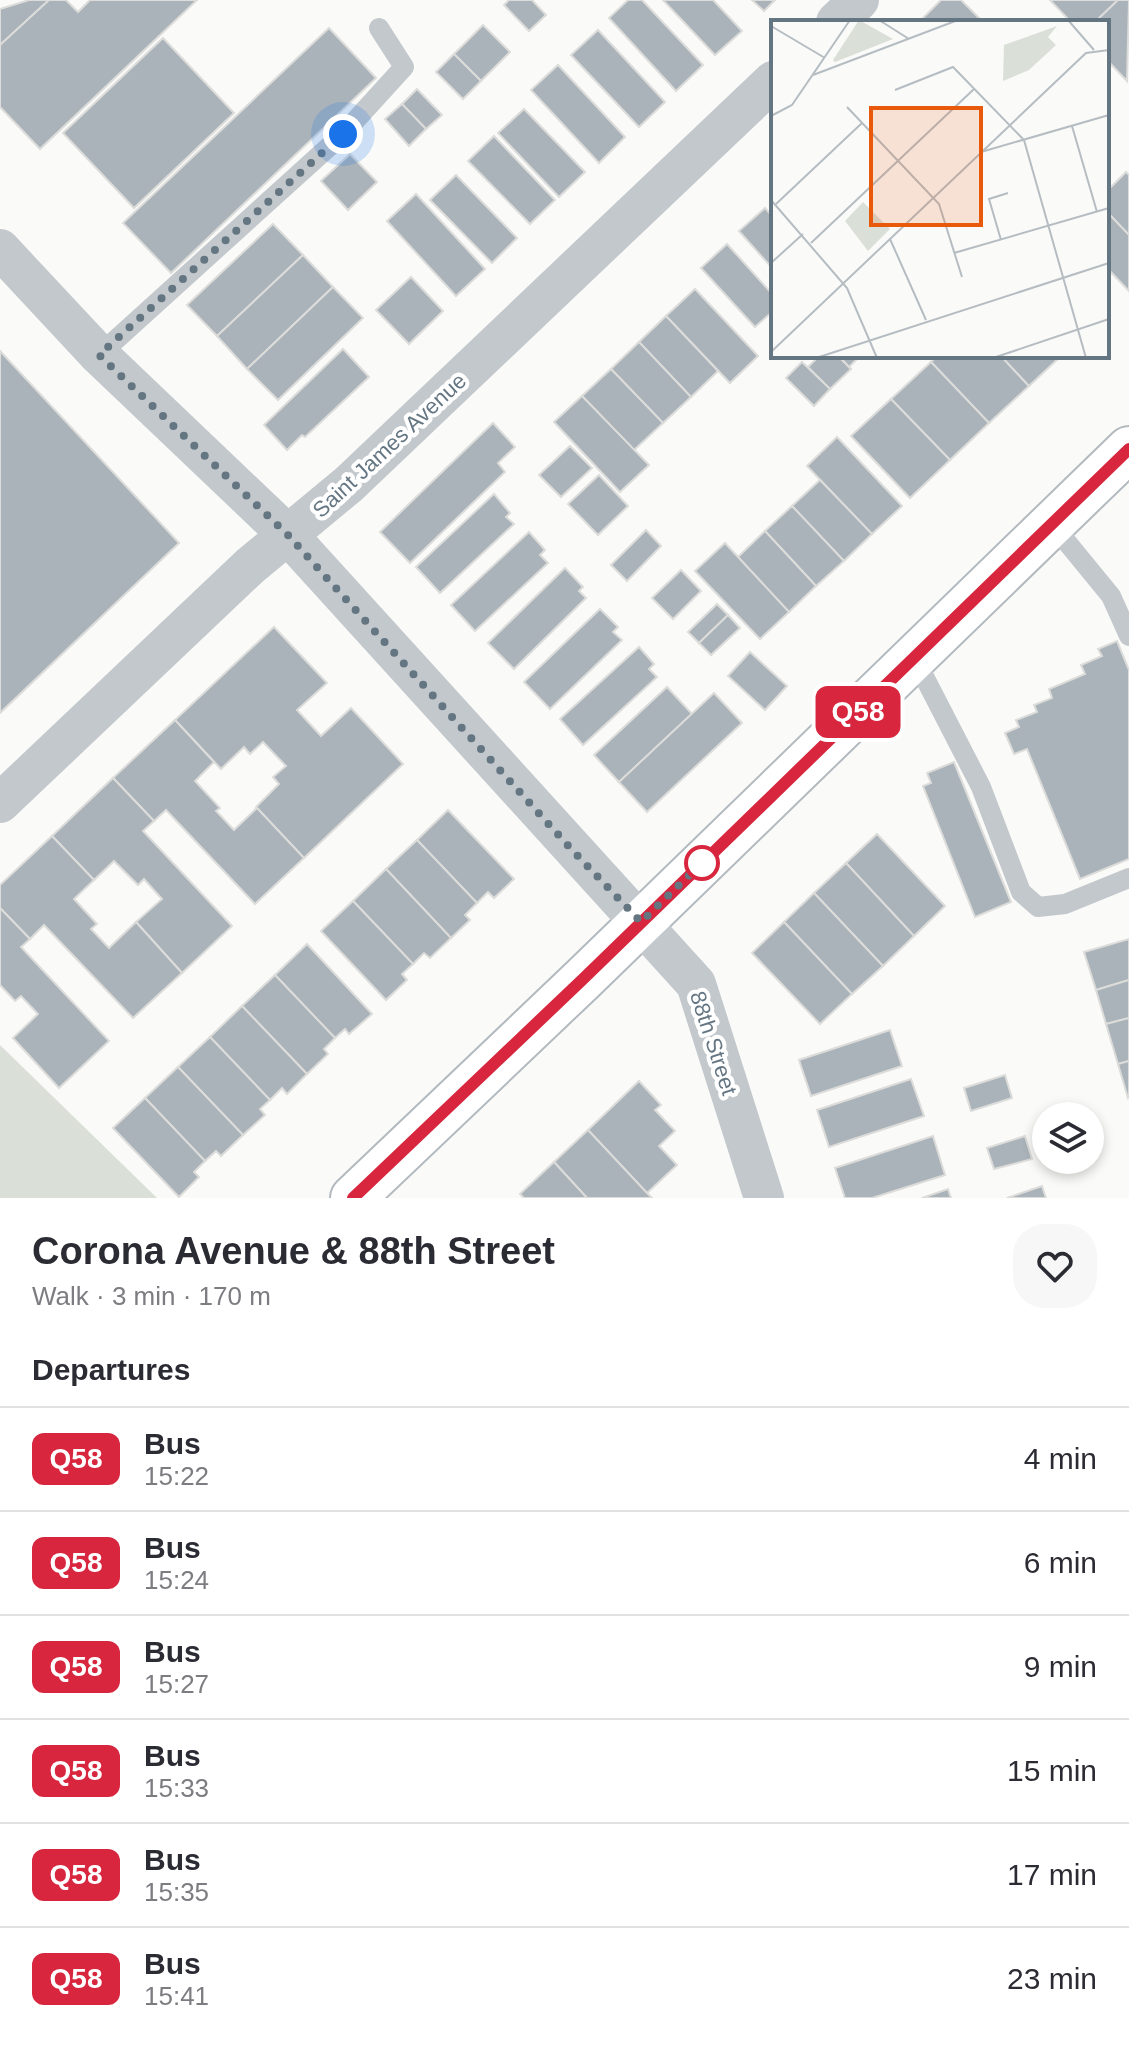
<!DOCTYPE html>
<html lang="en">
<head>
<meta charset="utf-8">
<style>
	body { margin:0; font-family:Helvetica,sans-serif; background:#f7f7f7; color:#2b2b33; height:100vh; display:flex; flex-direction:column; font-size:30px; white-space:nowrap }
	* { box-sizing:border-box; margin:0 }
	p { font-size:26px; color:#7c7c81 }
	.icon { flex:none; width:44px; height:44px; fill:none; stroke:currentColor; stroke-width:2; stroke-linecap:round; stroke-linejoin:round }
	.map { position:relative; height:1198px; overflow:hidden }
	.drawer { display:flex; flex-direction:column; background:#fff; flex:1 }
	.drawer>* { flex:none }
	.badge { padding:0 16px; border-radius:12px; font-size:28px; line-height:52px }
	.buttons { position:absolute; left:1032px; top:1102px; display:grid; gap:16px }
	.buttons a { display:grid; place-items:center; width:72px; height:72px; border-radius:50%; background:#fff; box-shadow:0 4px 12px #0003; font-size:40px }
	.you { position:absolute; width:40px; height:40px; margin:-20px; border:6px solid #fff; border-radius:50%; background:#1a73e8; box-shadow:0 0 0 12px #1a73e833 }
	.map>.badge { position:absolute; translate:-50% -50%; box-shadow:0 0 0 4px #fff }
	h2 { padding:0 32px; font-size:30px; line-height:72px }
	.round { display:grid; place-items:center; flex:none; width:84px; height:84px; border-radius:32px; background:#f7f7f7 }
	.head { display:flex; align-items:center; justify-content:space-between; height:136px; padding:0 32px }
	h1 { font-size:38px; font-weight:700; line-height:60px }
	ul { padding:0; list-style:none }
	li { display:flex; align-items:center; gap:24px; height:104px; padding:0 32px; border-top:2px solid #e1e1e2 }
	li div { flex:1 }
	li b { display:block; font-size:30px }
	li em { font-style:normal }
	li .badge { min-width:88px; font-weight:700; text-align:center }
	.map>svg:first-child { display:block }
	.green { fill:#dadfd7 }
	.building { fill:#aab3b9; stroke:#dcdcda; stroke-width:2 }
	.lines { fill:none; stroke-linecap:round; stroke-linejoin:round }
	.secondary-casing { stroke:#b3babf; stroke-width:48 }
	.lane { stroke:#c3c8cc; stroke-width:20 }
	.street { stroke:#c3c8cc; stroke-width:40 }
	.secondary { stroke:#fff; stroke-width:44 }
	.line-casing { stroke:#fff; stroke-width:18 }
	.line { stroke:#d7263d; stroke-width:12 }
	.walk { stroke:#657683; stroke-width:8; stroke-dasharray:0 14.4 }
	.stop-dot { fill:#fff; stroke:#d7263d; stroke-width:4 }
	.labels { text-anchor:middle; stroke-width:8; stroke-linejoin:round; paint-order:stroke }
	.street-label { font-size:22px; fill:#657683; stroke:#fff }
	.inset-road { fill:none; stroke:#b5bdc2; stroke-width:2 }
	.view { fill:#e8590c; fill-opacity:0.15; stroke:#e8590c; stroke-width:4 }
	.inset-edge { fill:none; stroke:#657683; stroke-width:4 }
</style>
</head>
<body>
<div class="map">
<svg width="1129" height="1198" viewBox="0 0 1129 1198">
	<rect width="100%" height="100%" fill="#fafaf8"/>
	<path class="green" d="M0 1045 157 1198H0Z"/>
	<g class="building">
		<path d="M29 0H49L0 45V9Z"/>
		<path d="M49 0H66L78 12 90 0H197L40 149 0 107V45Z"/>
		<path d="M509 0H532L546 15 529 31 504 5Z"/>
		<path d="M628 0H642L703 65 676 91 609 18Z"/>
		<path d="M663 0H713L742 31 715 55Z"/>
		<path d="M752 0H775L764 11Z"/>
		<path d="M941 0H961L983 22H927L923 18Z"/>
		<path d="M1050 0H1118L1095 22H1071Z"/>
		<path d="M1118 0H1129L1127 81 1107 60V22H1095Z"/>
		<path d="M483 25 510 52 481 81 454 54Z"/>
		<path d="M329 28 376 78 171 273 123 223Z"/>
		<path d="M598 30 665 102 639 127 571 55Z"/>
		<path d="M163 38 234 113 134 208 63 133Z"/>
		<path d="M454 54 481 81 463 99 436 72Z"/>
		<path d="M558 65 625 137 599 163 531 90Z"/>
		<path d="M417 89 442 115 426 129 402 104Z"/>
		<path d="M402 104 426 129 409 146 385 119Z"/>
		<path d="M524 109 585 172 559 197 498 133Z"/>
		<path d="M494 136 555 200 530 224 468 161Z"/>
		<path d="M350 154 377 182 348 210 321 181Z"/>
		<path d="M1126 172 1129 175V235L1107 212V191Z"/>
		<path d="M456 175 517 238 492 263 430 200Z"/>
		<path d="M416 194 485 269 456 296 387 221Z"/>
		<path d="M765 208 773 217V269L739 231Z"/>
		<path d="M1107 212 1129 235V291L1107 268Z"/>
		<path d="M273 224 303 255 217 336 187 305Z"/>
		<path d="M727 244 773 295V311L755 327 701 268Z"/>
		<path d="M303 255 333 287 247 369 217 336Z"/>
		<path d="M411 277 443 311 409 344 376 310Z"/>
		<path d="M333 287 363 318 278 400 247 369Z"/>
		<path d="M695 289 758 356 730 383 666 316Z"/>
		<path d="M666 316 718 371 691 397 639 342Z"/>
		<path d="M639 342 691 397 663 423 611 369Z"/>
		<path d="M343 349 369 377 305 437 302 435 287 450 264 425Z"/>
		<path d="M0 351 179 543 0 713Z"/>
		<path d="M819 356H838L851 369 830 389 808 367Z"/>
		<path d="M839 356H860L849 367Z"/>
		<path d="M937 356H1001L1029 386 989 423 931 362Z"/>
		<path d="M1001 356H1061L1029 386Z"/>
		<path d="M802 362 830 389 814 406 786 378Z"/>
		<path d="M931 362 989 423 950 460 891 399Z"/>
		<path d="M611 369 663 423 634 450 582 396Z"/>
		<path d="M582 396 649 465 620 492 554 422Z"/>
		<path d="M891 399 950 460 910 498 851 436Z"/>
		<path d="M493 423 515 447 498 463 505 472 410 563 380 532Z"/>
		<path d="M837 437 902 506 872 534 807 466Z"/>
		<path d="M570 446 592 468 561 497 539 475Z"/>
		<path d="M599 475 628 506 598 535 568 504Z"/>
		<path d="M820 480 872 534 844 561 792 506Z"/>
		<path d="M494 494 510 513 506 517 514 524 440 593 416 567Z"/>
		<path d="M792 506 844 561 816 586 765 531Z"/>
		<path d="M646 530 661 546 627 581 611 565Z"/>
		<path d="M765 531 816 586 789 612 738 557Z"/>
		<path d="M529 532 545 550 540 555 548 563 475 631 451 605Z"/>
		<path d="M725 543 789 612 760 639 695 571Z"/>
		<path d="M565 568 583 587 579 591 586 598 514 669 488 643Z"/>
		<path d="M681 570 701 591 673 619 652 598Z"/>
		<path d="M717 604 728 615 699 643 688 632Z"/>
		<path d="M600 609 618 627 613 632 622 640 550 709 524 682Z"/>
		<path d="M728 615 740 628 711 655 699 643Z"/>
		<path d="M274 627 327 683 297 710 321 736 351 708 403 764 304 858 256 807 279 784 273 777 286 766 263 742 250 754 244 747 221 769 175 720Z"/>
		<path d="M1117 641 1129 670V859L1080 879 1027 749 1014 754 1005 733 1019 727 1016 720 1037 712 1034 705 1052 698 1049 689 1085 674 1081 665 1102 656 1098 649Z"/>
		<path d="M639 647 654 664 649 669 657 677 583 745 560 719Z"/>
		<path d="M750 652 787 686 765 710 728 676Z"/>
		<path d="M667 687 692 714 619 782 594 755Z"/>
		<path d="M714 693 742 723 647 812 619 782Z"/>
		<path d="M175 720 214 762 195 781 220 808 216 811 234 830 257 808 304 858 255 904 166 810 154 821 113 778Z"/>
		<path d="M954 762 1011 902 975 917 923 786 931 783 927 773Z"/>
		<path d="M113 778 154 821 143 831 232 926 182 973 136 922 162 899 144 879 138 885 114 861 94 880 52 836Z"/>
		<path d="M448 810 514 879 494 898 488 892 477 903 417 840Z"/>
		<path d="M877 834 945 906 914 936 846 863Z"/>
		<path d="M52 836 94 880 74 899 97 924 91 929 109 948 136 922 182 973 133 1018 44 925 30 939 0 908V885Z"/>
		<path d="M417 840 477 903 465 915 470 920 451 938 386 869Z"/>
		<path d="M846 863 914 936 883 966 814 893Z"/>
		<path d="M386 869 451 938 430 958 424 953 413 964 353 901Z"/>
		<path d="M814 893 883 966 852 994 784 922Z"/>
		<path d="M353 901 413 964 402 974 407 980 386 1000 321 931Z"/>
		<path d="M0 908 30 939 21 947 109 1041 59 1088 13 1038 38 1014 21 996 15 1001 0 985Z"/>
		<path d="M784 922 852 994 820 1024 752 953Z"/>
		<path d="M1129 939V980L1096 990 1084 952Z"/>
		<path d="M307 944 372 1014 349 1034 345 1029 335 1038 275 975Z"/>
		<path d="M275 975 335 1038 324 1049 328 1054 307 1074 242 1006Z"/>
		<path d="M1129 980V1018L1106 1024 1096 990Z"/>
		<path d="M242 1006 307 1074 287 1094 282 1088 270 1100 210 1037Z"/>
		<path d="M1129 1018V1061L1118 1064 1106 1024Z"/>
		<path d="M890 1030 902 1066 811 1096 799 1060Z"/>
		<path d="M210 1037 270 1100 260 1109 265 1115 243 1135 178 1067Z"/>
		<path d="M1129 1061V1097L1128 1098 1118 1064Z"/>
		<path d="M178 1067 243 1135 221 1156 216 1151 205 1161 145 1098Z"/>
		<path d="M1005 1075 1012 1098 971 1111 964 1088Z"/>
		<path d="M911 1079 924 1116 829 1147 817 1110Z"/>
		<path d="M639 1081 661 1105 655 1110 675 1131 659 1146 677 1165 647 1193 588 1130Z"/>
		<path d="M145 1098 205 1161 194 1172 199 1177 179 1197 113 1128Z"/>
		<path d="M588 1130 647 1193 652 1198H587L554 1162Z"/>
		<path d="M933 1136 945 1175 872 1198H845L835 1168Z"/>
		<path d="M1025 1136 1032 1159 994 1169 987 1148Z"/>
		<path d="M554 1162 587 1198H524L520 1194Z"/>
		<path d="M1042 1186 1046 1198H1007Z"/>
		<path d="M948 1189 951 1198H922Z"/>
	</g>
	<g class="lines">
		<defs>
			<path id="secondary" d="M353 1198 582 980 1129 449"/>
		</defs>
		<use href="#secondary" class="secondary-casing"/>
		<g class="lane">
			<path d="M99 355 343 134 404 67 379 28"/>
			<path d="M1052 524 1111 596 1129 636"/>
			<path d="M914 657 981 787 1021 892 1038 907 1065 904 1129 878"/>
		</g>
		<g class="street">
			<path d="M836 22 859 0"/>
			<path d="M0 249 99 355 288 535 696 984 764 1198"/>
			<path d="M0 803 250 566 349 484 773 81"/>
		</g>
		<use href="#secondary" class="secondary"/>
	</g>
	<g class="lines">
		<defs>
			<path id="line" d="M353 1198 582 980 1129 449"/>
		</defs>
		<use href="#line" class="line-casing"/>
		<use href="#line" class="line"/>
		<path class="walk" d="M343 134 99 355 288 535 572 850 641 922 704 861 702 863"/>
	</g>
	<circle class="stop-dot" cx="702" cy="863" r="16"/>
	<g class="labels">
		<g class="street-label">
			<text transform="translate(389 445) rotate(-43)" y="8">Saint James Avenue</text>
			<text transform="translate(714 1043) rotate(72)" y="8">88th Street</text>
		</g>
	</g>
	<g transform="translate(771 20)">
		<rect width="338" height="338" fill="#fafaf8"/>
		<path d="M88 0 122 19 64 42 62 40ZM286 6 277 17 285 25 258 50 232 61 233 25ZM92 182 119 209 97 231 74 201Z" fill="#dadfd7"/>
		<path class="inset-road" d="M108 0 138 19M297 0 323 30M0 6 54 38M42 55 187 0M124 70 182 47 253 120 315 338M76 87 168 184 191 257M0 96 21 85 79 0M301 106 326 192M210 132 338 95M0 180 76 268 106 338M5 184 91 103M119 219 155 300M230 220 218 179 237 173M40 223 203 69M183 233 338 188M0 243 32 214M0 332 315 33 338 30M45 338 338 243M222 338 338 299"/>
		<path class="view" d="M100 88H210V205H100Z"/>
		<rect width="338" height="338" class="inset-edge"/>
	</g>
</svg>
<div class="buttons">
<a><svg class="icon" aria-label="layers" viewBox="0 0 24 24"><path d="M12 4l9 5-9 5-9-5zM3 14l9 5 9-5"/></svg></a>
</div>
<div class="you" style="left:343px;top:134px"></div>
<b class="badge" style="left:858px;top:712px;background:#d7263d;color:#fff">Q58</b>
</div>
<section class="drawer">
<div class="head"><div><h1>Corona Avenue &amp; 88th Street</h1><p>Walk · 3 min · 170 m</p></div><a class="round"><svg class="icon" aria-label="heart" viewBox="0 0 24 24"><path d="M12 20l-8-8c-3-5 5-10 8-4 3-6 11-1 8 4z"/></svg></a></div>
<h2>Departures</h2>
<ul>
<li><span class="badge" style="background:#d7263d;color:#fff">Q58</span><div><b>Bus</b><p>15:22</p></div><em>4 min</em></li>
<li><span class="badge" style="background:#d7263d;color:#fff">Q58</span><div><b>Bus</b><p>15:24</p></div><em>6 min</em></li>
<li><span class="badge" style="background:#d7263d;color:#fff">Q58</span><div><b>Bus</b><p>15:27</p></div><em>9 min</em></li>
<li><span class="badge" style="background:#d7263d;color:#fff">Q58</span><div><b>Bus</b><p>15:33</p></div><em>15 min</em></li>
<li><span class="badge" style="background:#d7263d;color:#fff">Q58</span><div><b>Bus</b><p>15:35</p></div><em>17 min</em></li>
<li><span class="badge" style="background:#d7263d;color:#fff">Q58</span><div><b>Bus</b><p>15:41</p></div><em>23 min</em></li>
</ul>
</section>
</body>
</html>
